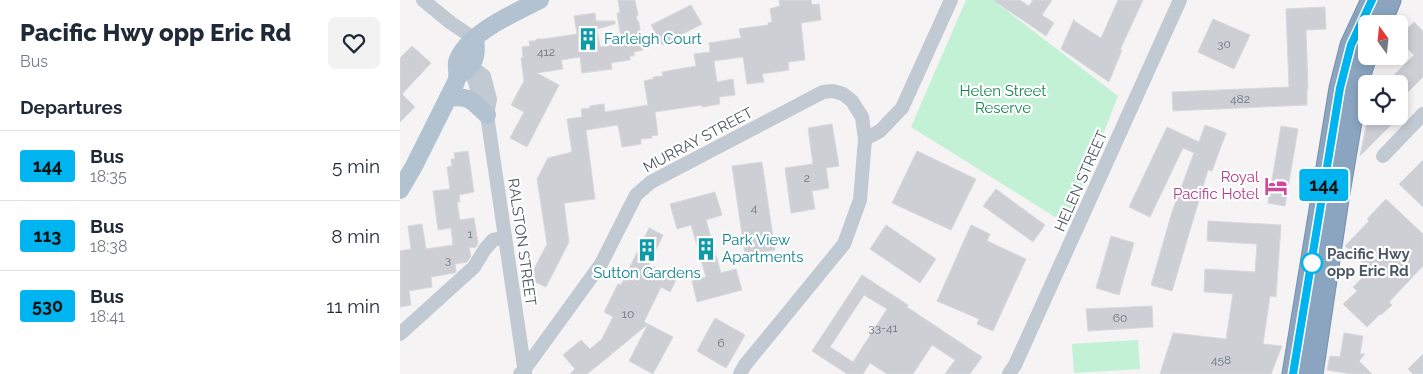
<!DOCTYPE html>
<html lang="en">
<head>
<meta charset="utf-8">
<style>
	body { margin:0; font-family:Raleway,sans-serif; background:#f2f2f3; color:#1f2937; height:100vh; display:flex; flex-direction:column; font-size:19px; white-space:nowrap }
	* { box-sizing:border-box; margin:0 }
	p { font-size:16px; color:#747a83 }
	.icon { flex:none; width:28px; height:28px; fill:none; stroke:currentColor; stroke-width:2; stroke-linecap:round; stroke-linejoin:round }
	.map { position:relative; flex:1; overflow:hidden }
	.side { display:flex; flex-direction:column; background:#fff; width:400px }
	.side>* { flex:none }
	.badge { padding:0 10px; border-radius:4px; font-size:18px; line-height:32px }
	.needle { width:32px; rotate:345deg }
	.controls { position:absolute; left:958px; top:15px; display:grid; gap:10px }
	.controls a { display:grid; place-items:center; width:50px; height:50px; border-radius:8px; background:#fff; box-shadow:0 2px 8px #0003; font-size:25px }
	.map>.badge { position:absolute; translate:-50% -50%; box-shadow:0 0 0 2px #fff }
	h2 { padding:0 20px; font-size:19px; line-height:45px }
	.round { display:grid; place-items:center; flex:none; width:52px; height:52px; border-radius:8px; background:#f2f2f3 }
	.overview { display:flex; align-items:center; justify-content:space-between; height:85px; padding:0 20px }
	h1 { font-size:24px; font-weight:800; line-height:38px }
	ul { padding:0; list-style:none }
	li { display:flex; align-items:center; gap:15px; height:70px; padding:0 20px; border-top:1px solid #e0e1e3 }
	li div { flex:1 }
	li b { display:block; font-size:19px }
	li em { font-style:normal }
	li .badge { min-width:55px; font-weight:700; text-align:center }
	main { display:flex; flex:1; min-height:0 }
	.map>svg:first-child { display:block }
	.green { fill:#c3f1d5 }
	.building { fill:#cdcfd5; stroke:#d7d9de; fill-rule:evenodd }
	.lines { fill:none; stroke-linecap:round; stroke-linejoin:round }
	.highway-casing { stroke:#7690ad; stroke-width:23 }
	.minor { stroke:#c1cad2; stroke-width:14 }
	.major { stroke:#b3c2d1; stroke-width:18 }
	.highway { stroke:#8ba5c1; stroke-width:21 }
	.line-casing { stroke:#fff; stroke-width:11 }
	.line { stroke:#00b5ef; stroke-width:8 }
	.stop-dot { fill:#fff; stroke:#00b5ef; stroke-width:2.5 }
	.labels { text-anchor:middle; stroke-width:4.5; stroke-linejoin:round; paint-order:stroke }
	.number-label { font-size:12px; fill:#6b747e }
	.culture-label { font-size:15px; fill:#0d838f; stroke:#fff; text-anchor:start }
	.park-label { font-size:15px; fill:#17864f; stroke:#fff }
	.street-label { font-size:15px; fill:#4a5661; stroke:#fff }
	.hotel-label { font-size:15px; fill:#b23c85; stroke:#fff; text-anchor:end }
	.stop-label { font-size:15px; font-weight:bold; fill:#4a5661; stroke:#fff; text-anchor:start }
</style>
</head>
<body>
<main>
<section class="side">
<div class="overview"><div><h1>Pacific Hwy opp Eric Rd</h1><p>Bus</p></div><a class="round"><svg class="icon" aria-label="heart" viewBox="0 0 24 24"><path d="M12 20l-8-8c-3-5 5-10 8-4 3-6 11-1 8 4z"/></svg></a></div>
<h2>Departures</h2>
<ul>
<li><span class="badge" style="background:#00b5ef;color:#111">144</span><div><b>Bus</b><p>18:35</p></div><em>5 min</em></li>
<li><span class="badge" style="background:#00b5ef;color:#111">113</span><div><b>Bus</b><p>18:38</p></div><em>8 min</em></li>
<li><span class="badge" style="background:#00b5ef;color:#111">530</span><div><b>Bus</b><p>18:41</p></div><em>11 min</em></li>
</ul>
</section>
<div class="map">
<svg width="1023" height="374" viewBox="0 0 1023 374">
	<rect width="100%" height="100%" fill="#f5f3f3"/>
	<g class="green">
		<path d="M566 0H593L718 96 668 225 511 127Z"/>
		<path d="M738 340 740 369 674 373 672 344Z"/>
	</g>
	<g class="building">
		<path d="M218 0H235L238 15 236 17 239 23 243 50 234 52V56H230V60L211 63 212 69 182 73 180 57 161 60 163 69 137 73 159 85 127 147 110 138 124 112 111 105 124 81 121 58H123L122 47 130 46 129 41H135L137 39H143L177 34 174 16 195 13 196 21H215V24L197 29 200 47 222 44 217 13H220Z"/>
		<path d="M379 0H411L412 5 419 4 421 20 401 23 405 60 388 62 389 70 362 74 364 82 347 84 343 57 314 61 317 82 333 79 335 95 319 97 320 104 302 107V105L255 112 258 135 251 136 252 138 241 139V144L222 147 218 125 186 130 195 199 164 203 169 242 146 287 135 282 134 269 147 244 137 179 148 158 172 152 167 119 182 117 181 109 190 108V106L204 104 205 112 248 105 244 81 253 79V77L263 76 262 72 296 66 294 54 310 52 309 43 341 38 339 29 368 25V23L372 22 370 9 380 6Z"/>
		<path d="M593 0H620L629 6 633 0H652L642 15 654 23 646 36Z"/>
		<path d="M718 0H743L720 50H722L709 82 661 49 674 19V21L701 38Z"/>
		<path d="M291 5 302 24 262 45 251 25Z"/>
		<path d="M925 7 926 29 906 30 908 89H907V105L773 111 772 92 889 87 886 9Z"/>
		<path d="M813 19 850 35 834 69 798 52Z"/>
		<path d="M1014 22 1023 31V77L999 101V84H985L1014 55 999 40V37Z"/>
		<path d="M12 46 31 63 2 94 15 107 0 122V58Z"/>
		<path d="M973 116H991L995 121 960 156 967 122Z"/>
		<path d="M432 124 439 166 426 168 429 188 412 191 415 209 391 213 385 168 413 164 408 128Z"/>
		<path d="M805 125 826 133 812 171 808 170 772 291 751 285 772 212 794 153 783 148 750 217 729 207 767 127 799 142Z"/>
		<path d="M881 126 898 129 885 206 868 203Z"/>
		<path d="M68 151 74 192 59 195 60 202H57L60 220 74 218 78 243 76 247 69 248 71 256 67 262 55 264 56 272 54 273 31 277 32 287 9 291 11 305 0 307V251L11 249 8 226 22 224 26 249 53 245 51 228 38 230 33 191 50 189 47 167 52 166 51 159H55L54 153Z"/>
		<path d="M517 151 576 179 551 230 492 203Z"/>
		<path d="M1023 160V207L999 184Z"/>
		<path d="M362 162 375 250 345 255 332 166Z"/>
		<path d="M596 189 645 225 633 242 583 206Z"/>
		<path d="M315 192 322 215 306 220 321 273 336 269 342 290 297 302 292 281 306 277 291 225 277 229 270 204Z"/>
		<path d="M986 199 1023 234V266L989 302 992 305 981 315 980 314 967 327 943 304 957 291 953 287 970 270 945 246 969 221 967 219Z"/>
		<path d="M808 221 881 225 876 297 870 296 863 344 882 346 871 374H760L773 333 826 339 833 294 804 292 805 269 855 272 857 244 807 241Z"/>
		<path d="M486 225 536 259 520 283 470 249Z"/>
		<path d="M571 225 590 234 587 241 626 259 593 331 577 324 579 319 537 301Z"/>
		<path d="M249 228 263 235 249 265 277 278 270 292 261 287 244 322 248 324 213 353 211 352 212 354 187 374H170L175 369 163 355 181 340 190 349 202 339 213 317 204 312 218 284 221 285Z"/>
		<path d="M711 236 734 243 719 295 696 288Z"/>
		<path d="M462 275 508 305 507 307 582 357 570 374H545L555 360 532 345 513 374H487L470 363 463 374H447L412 351ZM464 295 487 309 453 362 430 347Z"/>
		<path d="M752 306 753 327 688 331 686 309Z"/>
		<path d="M315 318 345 335 326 368 297 351Z"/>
		<path d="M248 324 273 337 253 374 229 361Z"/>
		<path d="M944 333 963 336 960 354H965L959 361 972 374H951L927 370 930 356 940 357Z"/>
		<path d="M1023 354V374H1013L1008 369Z"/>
	</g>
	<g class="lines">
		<defs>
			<g id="highway">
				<path d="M980 24 990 0"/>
				<path d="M893 374 940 88 951 45 972 0"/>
				<path d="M912 374 938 199 955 98 958 81 966 56"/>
			</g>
		</defs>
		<use href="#highway" class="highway-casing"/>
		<g class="minor">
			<path d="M23 0 51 23 75 39"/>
			<path d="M70 66 84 76 90 99 87 115 125 373"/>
			<path d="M70 66 82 105 86 113"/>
			<path d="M465 139 480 131 502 108 551 0"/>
			<path d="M983 156 1023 114"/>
			<path d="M0 334 74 267 85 249 93 240 105 237"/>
			<path d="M120 374 124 370 201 264 236 195 251 182 423 92 433 91 443 94 452 101 462 117 465 139 460 200 444 244 345 365 340 374"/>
			<path d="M609 374 615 365 780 0"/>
		</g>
		<g class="major">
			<path d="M58 76C74 67 78 56 75 39"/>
			<path d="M48 98C69 95 73 101 87 115"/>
			<path d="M0 190 14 166 56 82C59 75 56 69 57 62 65 34 116 12 140 0"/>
		</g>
		<use href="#highway" class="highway"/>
	</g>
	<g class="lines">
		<defs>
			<path id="line" d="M893 374 940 88 951 45 972 0"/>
		</defs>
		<use href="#line" class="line-casing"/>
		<use href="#line" class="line"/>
	</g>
	<defs>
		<symbol id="building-bare" viewBox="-9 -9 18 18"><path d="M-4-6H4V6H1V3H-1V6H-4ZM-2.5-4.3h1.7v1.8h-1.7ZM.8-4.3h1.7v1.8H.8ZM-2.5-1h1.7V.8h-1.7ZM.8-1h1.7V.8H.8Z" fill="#0f9aa8" stroke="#fff" stroke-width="2.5" paint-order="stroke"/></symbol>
		<symbol id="hotel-bare" viewBox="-9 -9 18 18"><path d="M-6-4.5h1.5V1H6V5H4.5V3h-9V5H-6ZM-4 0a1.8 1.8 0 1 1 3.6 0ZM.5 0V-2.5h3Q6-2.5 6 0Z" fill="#d1479c" stroke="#fff" stroke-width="2.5" paint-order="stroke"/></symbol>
	</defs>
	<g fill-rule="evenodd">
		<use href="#building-bare" x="172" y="23" width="32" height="32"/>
		<use href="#hotel-bare" x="860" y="170" width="32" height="32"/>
		<use href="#building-bare" x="290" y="233" width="32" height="32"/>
		<use href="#building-bare" x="231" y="234" width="32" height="32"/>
	</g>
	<circle class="stop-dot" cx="912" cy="263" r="10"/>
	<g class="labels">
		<g class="number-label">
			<text x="824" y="48">30</text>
			<text x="146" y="56">412</text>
			<text x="840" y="103">482</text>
			<text x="407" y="182">2</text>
			<text x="354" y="212">4</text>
			<text x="70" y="238">1</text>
			<text x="48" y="264">3</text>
			<text x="228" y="318">10</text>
			<text x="720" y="322">60</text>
			<text x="483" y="332">33-41</text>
			<text x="321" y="347">6</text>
			<text x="821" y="364">458</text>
		</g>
		<g class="culture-label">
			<text x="204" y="44">Farleigh Court</text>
			<text x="322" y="245">Park View<tspan x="322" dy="17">Apartments</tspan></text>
			<text x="247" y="278" text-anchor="middle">Sutton Gardens</text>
		</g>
		<g class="park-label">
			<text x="603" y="96">Helen Street<tspan x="603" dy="17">Reserve</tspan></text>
		</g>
		<g class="street-label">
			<text transform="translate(298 140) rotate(-28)" y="5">MURRAY STREET</text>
			<text transform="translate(681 181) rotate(-66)" y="5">HELEN STREET</text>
			<text transform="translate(122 242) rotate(82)" y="5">RALSTON STREET</text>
		</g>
		<g class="hotel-label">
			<text x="859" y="182">Royal<tspan x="859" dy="17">Pacific Hotel</tspan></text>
		</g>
		<g class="stop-label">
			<text x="927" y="259">Pacific Hwy<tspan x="927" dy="17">opp Eric Rd</tspan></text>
		</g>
	</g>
</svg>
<div class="controls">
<a><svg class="needle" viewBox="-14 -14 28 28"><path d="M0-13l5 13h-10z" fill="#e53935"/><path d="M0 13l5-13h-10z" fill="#747a83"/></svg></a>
<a><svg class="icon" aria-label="locate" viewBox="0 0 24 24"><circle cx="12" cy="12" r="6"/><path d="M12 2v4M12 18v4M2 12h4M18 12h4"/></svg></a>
</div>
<b class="badge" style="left:924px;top:185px;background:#00b5ef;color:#111">144</b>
</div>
</main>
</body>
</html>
